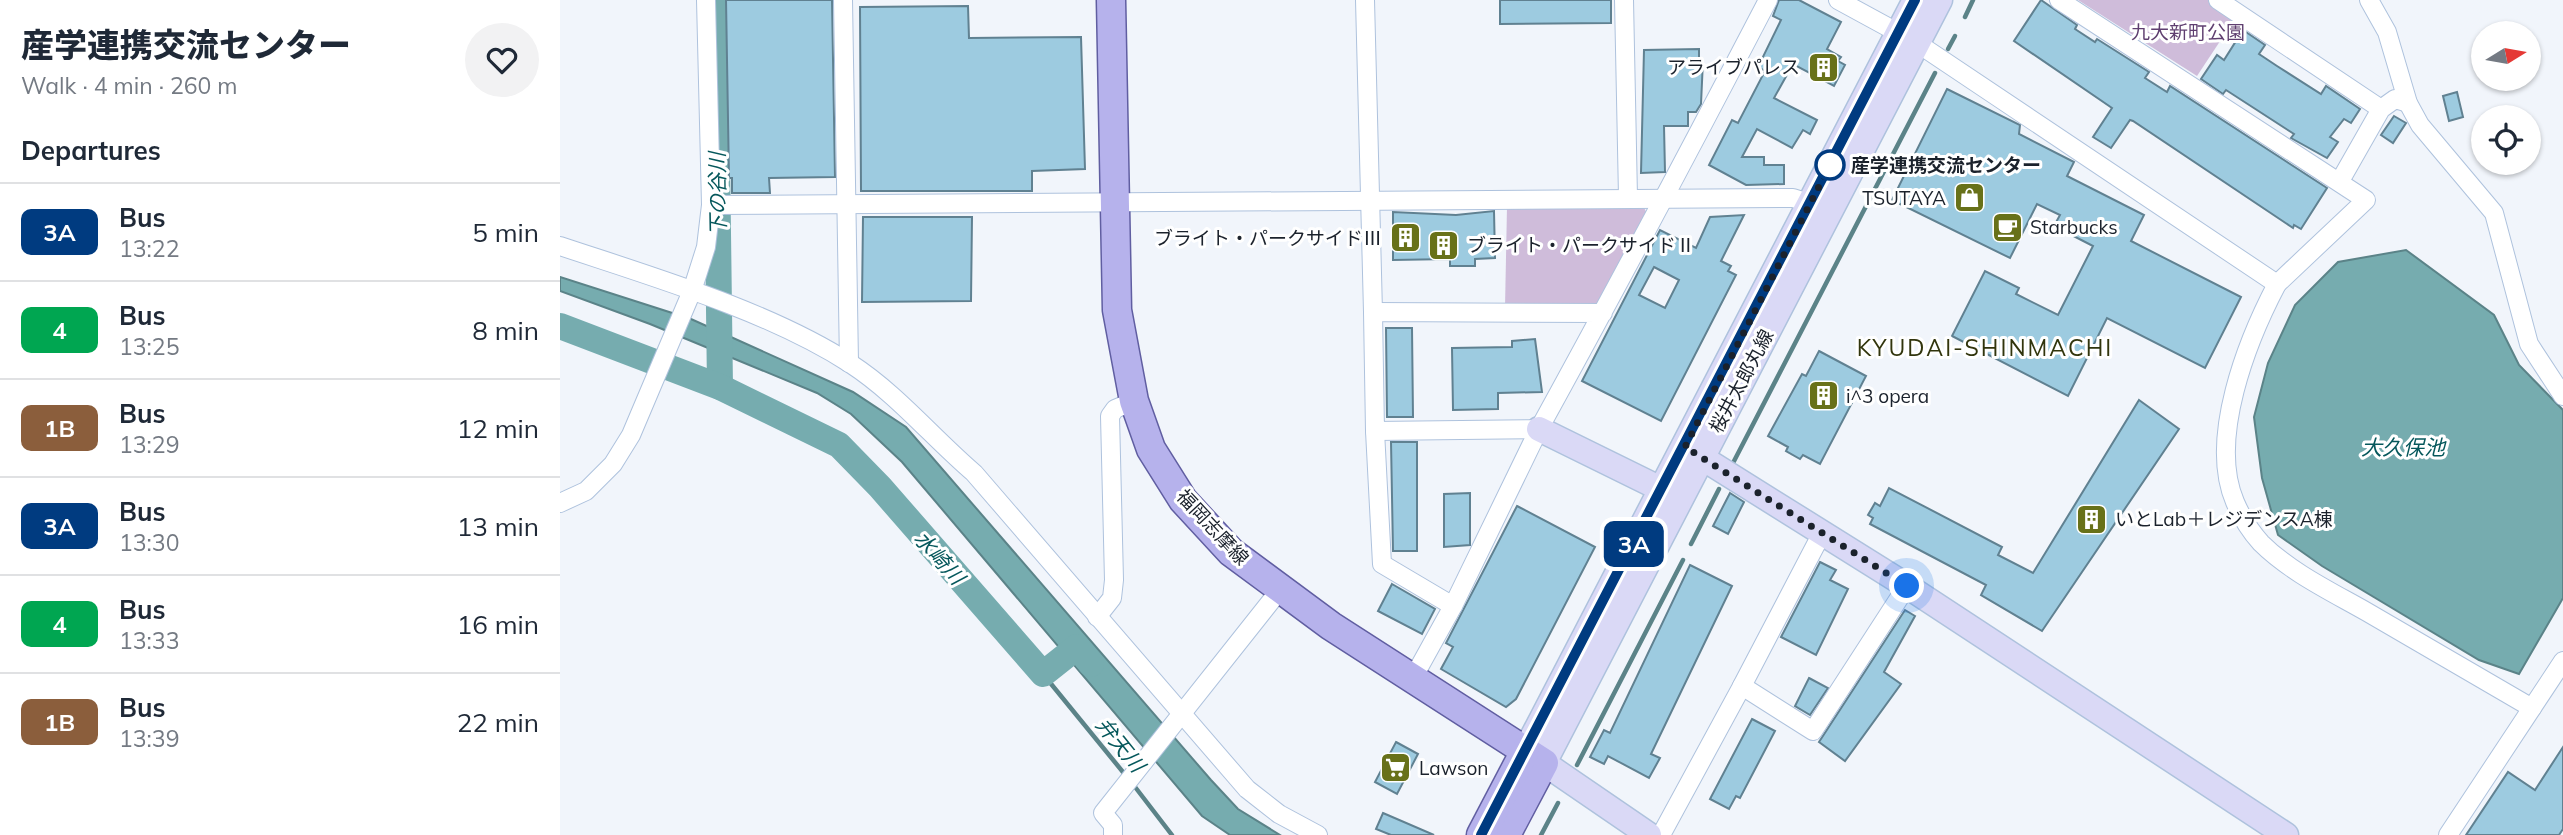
<!DOCTYPE html>
<html lang="en">
<head>
<meta charset="utf-8">
<style>
	body { margin:0; font-family:Mulish,"Noto Sans JP",sans-serif; background:#f2f2f3; color:#1f2937; height:100vh; display:flex; flex-direction:column; font-size:26px; white-space:nowrap }
	* { box-sizing:border-box; margin:0 }
	p { font-size:23px; color:#747a83 }
	.icon { flex:none; width:38px; height:38px; fill:none; stroke:currentColor; stroke-width:2; stroke-linecap:round; stroke-linejoin:round }
	.map { position:relative; flex:1; overflow:hidden }
	.sheet { display:flex; flex-direction:column; background:#fff; width:560px }
	.sheet>* { flex:none }
	.badge { padding:0 14px; border-radius:10px; font-size:24px; line-height:46px }
	.needle { width:46px; rotate:79deg }
	.buttons { position:absolute; left:1911px; top:21px; display:grid; gap:14px }
	.buttons a { display:grid; place-items:center; width:70px; height:70px; border-radius:50%; background:#fff; box-shadow:0 2px 5px #0004; font-size:35px }
	.you { position:absolute; width:35px; height:35px; margin:-18px; border:5px solid #fff; border-radius:50%; background:#1a73e8; box-shadow:0 0 0 10px #1a73e833 }
	.map>.badge { position:absolute; translate:-50% -50%; box-shadow:0 0 0 4px #fff }
	h2 { padding:0 21px; font-size:26px; line-height:63px }
	.round { display:grid; place-items:center; flex:none; width:74px; height:74px; border-radius:37px; background:#f2f2f3 }
	.headline { display:flex; align-items:center; justify-content:space-between; height:119px; padding:0 21px }
	h1 { font-size:33px; font-weight:800; line-height:52px }
	ul { padding:0; list-style:none }
	li { display:flex; align-items:center; gap:21px; height:98px; padding:0 21px; border-top:2px solid #e0e1e3 }
	li div { flex:1 }
	li b { display:block; font-size:26px }
	li em { font-style:normal }
	li .badge { min-width:77px; font-weight:700; text-align:center }
	main { display:flex; flex:1; min-height:0 }
	.map>svg:first-child { display:block }
	.green { fill:#cfbcda }
	.water { fill:#76acaf; stroke:#5b8388; stroke-width:2 }
	.lines { fill:none; stroke-linecap:round; stroke-linejoin:round }
	.stream { stroke:#5b8388; stroke-width:4.5 }
	.river { stroke:#76acaf; stroke-width:26 }
	.building { fill:#9dcbe0; stroke:#608191; stroke-width:2; fill-rule:evenodd }
	.street-casing { stroke:#aec2dd; stroke-width:20 }
	.secondary-casing { stroke:#aec2dd; stroke-width:27 }
	.primary-casing { stroke:#605ea1; stroke-width:31 }
	.street { stroke:#fff; stroke-width:18 }
	.secondary { stroke:#dad9f6; stroke-width:24 }
	.primary { stroke:#b6b2ec; stroke-width:28 }
	.line-casing { stroke:#fff; stroke-width:16 }
	.line { stroke:#003b80; stroke-width:10 }
	.walk { stroke:#1b222c; stroke-width:7; stroke-dasharray:0 12.6 }
	.stop-dot { fill:#fff; stroke:#003b80; stroke-width:3.5 }
	.labels { text-anchor:middle; stroke-width:6; stroke-linejoin:round; paint-order:stroke }
	.park-label { font-size:19px; fill:#5f3f70; stroke:#fff }
	.poi-label { font-size:19px; fill:#1b222c; stroke:#fff; text-anchor:start }
	.stop-label { font-size:19px; font-weight:bold; fill:#1b222c; stroke:#fff; text-anchor:start }
	.street-label { font-size:19px; fill:#1b222c; stroke:#fff }
	.water-label { font-size:21px; font-style:italic; fill:#06585c; stroke:#fff }
	.quarter-label { font-size:23px; letter-spacing:2px; fill:#31350d; stroke:#fff }
</style>
</head>
<body>
<main>
<section class="sheet">
<div class="headline"><div><h1>産学連携交流センター</h1><p>Walk · 4 min · 260 m</p></div><a class="round"><svg class="icon" aria-label="heart" viewBox="0 0 24 24"><path d="M12 20l-8-8c-3-5 5-10 8-4 3-6 11-1 8 4z"/></svg></a></div>
<h2>Departures</h2>
<ul>
<li><span class="badge" style="background:#003b80;color:#fff">3A</span><div><b>Bus</b><p>13:22</p></div><em>5 min</em></li>
<li><span class="badge" style="background:#00a651;color:#fff">4</span><div><b>Bus</b><p>13:25</p></div><em>8 min</em></li>
<li><span class="badge" style="background:#8b5e3c;color:#fff">1B</span><div><b>Bus</b><p>13:29</p></div><em>12 min</em></li>
<li><span class="badge" style="background:#003b80;color:#fff">3A</span><div><b>Bus</b><p>13:30</p></div><em>13 min</em></li>
<li><span class="badge" style="background:#00a651;color:#fff">4</span><div><b>Bus</b><p>13:33</p></div><em>16 min</em></li>
<li><span class="badge" style="background:#8b5e3c;color:#fff">1B</span><div><b>Bus</b><p>13:39</p></div><em>22 min</em></li>
</ul>
</section>
<div class="map">
<svg width="2003" height="835" viewBox="0 0 2003 835">
	<rect width="100%" height="100%" fill="#f1f5fb"/>
	<g class="green">
		<path d="M1518 0H1651L1676 17 1637 76Z"/>
		<path d="M1082 203 1087 214 1041 305 945 308 947 207Z"/>
	</g>
	<g class="water">
		<path d="M1846 250 1934 315 1959 365 2003 410V598L1959 674 1919 660 1762 566 1718 535 1702 478 1694 417 1708 363 1735 305 1778 262Z"/>
		<path d="M0 277 131 319 293 392 346 427 651 780 678 809 720 835H670L642 816 342 462 291 414 257 393 90 324 0 291Z"/>
	</g>
	<g class="lines">
		<g class="stream">
			<path d="M1405 17 1413 0"/>
			<path d="M1388 49 1395 36"/>
			<path d="M1173 463 1375 73"/>
			<path d="M1131 544 1159 489"/>
			<path d="M483 674 567 777"/>
			<path d="M1017 765 1123 560"/>
			<path d="M572 783 612 835"/>
			<path d="M981 835 998 803"/>
		</g>
		<g class="river">
			<path d="M155 0 160 387"/>
			<path d="M0 326 160 387 279 445 320 487 483 674 517 647 531 664"/>
		</g>
	</g>
	<g class="building">
		<path d="M166 0H272L275 177 209 178 210 193H172V178H169Z"/>
		<path d="M940 0H1051V23L940 24Z"/>
		<path d="M1219 0H1239L1281 22 1267 49 1281 57 1278 61 1285 65 1274 86 1233 64 1214 98 1257 120 1250 134 1243 130 1232 148 1197 129 1182 157H1204V165H1224V184L1186 185 1149 165 1172 120 1178 123 1205 71 1198 67 1221 20 1213 16Z"/>
		<path d="M1481 0 1517 25 1515 29 1535 42 1537 39 1589 72 1585 78 1607 92 1610 86 1767 188 1741 229 1734 225 1733 228 1573 121 1570 120 1551 148 1533 137 1552 108 1454 41Z"/>
		<path d="M408 6 409 38 521 37 525 169 472 171V191H301L300 7Z"/>
		<path d="M1683 30 1705 45 1699 54 1717 66 1761 94 1766 86 1800 109 1791 123 1784 119 1770 137 1778 142 1767 158 1731 138 1734 134 1666 90 1663 94 1641 79 1657 55 1664 60Z"/>
		<path d="M1139 49V60H1143L1141 104 1136 112H1128V126H1104L1105 172 1081 173 1084 50Z"/>
		<path d="M1387 89 1460 125 1459 134 1514 162 1507 176 1584 215 1571 241 1681 297 1645 368 1547 318 1508 396 1392 336 1425 271 1459 288 1456 294 1498 315 1533 246 1494 226 1500 215 1477 204 1450 258 1332 200Z"/>
		<path d="M1897 92 1903 117 1889 121 1883 96Z"/>
		<path d="M1834 116 1846 123 1833 143 1821 135Z"/>
		<path d="M934 211 935 258 915 259V266H890V259L833 260V212L896 215Z"/>
		<path d="M1184 215 1161 261 1171 266 1168 271 1176 275 1101 421 1022 381 1100 230 1136 248 1150 217ZM1094 267 1119 280 1105 308 1079 295Z"/>
		<path d="M303 217H412L411 301 302 302Z"/>
		<path d="M826 328H852L853 417H827Z"/>
		<path d="M975 339 982 392 938 393V409L893 410 892 348 952 347V341Z"/>
		<path d="M1259 351 1306 376 1260 464 1243 455 1240 459 1226 451 1228 447 1208 436 1242 374 1246 376Z"/>
		<path d="M1579 400 1619 429 1482 631 1421 595 1426 585 1310 524 1313 518 1308 515 1315 503 1320 506 1329 488 1442 547 1438 555 1473 573Z"/>
		<path d="M831 442H857V551H833Z"/>
		<path d="M910 493V545L884 547V494Z"/>
		<path d="M1170 493 1184 502 1168 534 1153 526Z"/>
		<path d="M957 506 1035 547 956 699 946 707 881 669 893 647 886 643Z"/>
		<path d="M1260 562 1276 570 1270 580 1288 589 1256 655 1221 637Z"/>
		<path d="M1130 565 1172 586 1091 754 1100 758 1089 778 1048 756 1044 764 1030 757 1044 730 1050 733Z"/>
		<path d="M832 584 875 609 862 634 818 611Z"/>
		<path d="M1345 610 1355 616 1324 672 1341 684 1285 761 1259 742Z"/>
		<path d="M1249 678 1268 688 1250 715 1235 706Z"/>
		<path d="M1192 719 1215 731 1180 798 1176 796 1169 809 1150 799Z"/>
		<path d="M836 742 858 754 837 794 815 782Z"/>
		<path d="M2003 747V829L1999 835H1906L1948 772 1975 790Z"/>
		<path d="M823 813 874 835H831L816 829Z"/>
	</g>
	<g class="lines">
		<defs>
			<g id="street">
				<path d="M283 0 289 363"/>
				<path d="M805 0 813 312"/>
				<path d="M1064 0 1068 197"/>
				<path d="M1278 0 1357 43 1717 284 1806 200 1499 0"/>
				<path d="M1658 0 1821 109"/>
				<path d="M1809 0 1827 32 1848 103 1860 125 1934 213 1969 344 2003 396"/>
				<path d="M1780 181 1821 109 1835 99 1848 103"/>
				<path d="M151 205 1233 198 1249 203"/>
				<path d="M0 246C93 277 209 311 291 364 337 394 372 437 414 473L687 789 719 814 758 835"/>
				<path d="M1717 284C1687 341 1648 439 1675 502 1681 516 1691 532 1701 543 1730 572 1772 592 1807 612 1862 644 1917 676 1972 708"/>
				<path d="M1043 313 813 312 815 431 979 429C1057 287 1133 144 1208 0"/>
				<path d="M815 431 822 564 893 606"/>
				<path d="M0 503 26 491 53 464 71 435 132 291 146 247 151 205 146 0"/>
				<path d="M1262 533 1182 686 1253 731 1347 586"/>
				<path d="M537 617 552 598 554 580 550 416 555 409 574 401"/>
				<path d="M852 680 893 606 979 429"/>
				<path d="M553 835V825L543 813 719 591"/>
				<path d="M1101 835 1182 686"/>
				<path d="M1888 835 2003 661"/>
			</g>
			<g id="secondary">
				<path d="M979 429 1103 490"/>
				<path d="M1128 449 1347 586 1726 835"/>
				<path d="M965 751 1355 0"/>
				<path d="M1089 835 984 763 1380 0"/>
			</g>
			<g id="primary">
				<path d="M551 0 557 310 574 401 591 449 623 500 671 552 771 626 984 763 946 835"/>
				<path d="M921 835 965 751"/>
			</g>
		</defs>
		<use href="#street" class="street-casing"/>
		<use href="#secondary" class="secondary-casing"/>
		<use href="#primary" class="primary-casing"/>
		<use href="#street" class="street"/>
		<use href="#secondary" class="secondary"/>
		<use href="#primary" class="primary"/>
	</g>
	<g class="lines">
		<defs>
			<path id="line" d="M921 835 1355 0"/>
		</defs>
		<use href="#line" class="line-casing"/>
		<use href="#line" class="line"/>
		<path class="walk" d="M1270 165 1125 447 1347 586"/>
	</g>
	<defs>
		<symbol id="building-square" viewBox="-11 -11 22 22"><rect x="-9" y="-9" width="18" height="18" rx="4" fill="#687119" stroke="#fff"/><path d="M-4-6H4V6H1V3H-1V6H-4ZM-2.5-4.3h1.7v1.8h-1.7ZM.8-4.3h1.7v1.8H.8ZM-2.5-1h1.7V.8h-1.7ZM.8-1h1.7V.8H.8Z" fill="#fff"/></symbol>
		<symbol id="shop-square" viewBox="-11 -11 22 22"><rect x="-9" y="-9" width="18" height="18" rx="4" fill="#687119" stroke="#fff"/><path d="M-5-2.5h2.3a2.7 3.5 0 0 1 5.4 0H5L5.5 6h-11ZM-1.5-2.5h3a1.5 2.3 0 0 0-3 0Z" fill="#fff"/></symbol>
		<symbol id="cafe-square" viewBox="-11 -11 22 22"><rect x="-9" y="-9" width="18" height="18" rx="4" fill="#687119" stroke="#fff"/><path d="M-5.5-4.5H6V0H3Q3 3.5 0 3.5H-2.5Q-5.5 3.5-5.5 0ZM3-3.2v2h1.7v-2ZM-6 4.5H4V6H-6Z" fill="#fff"/></symbol>
		<symbol id="supermarket-square" viewBox="-11 -11 22 22"><rect x="-9" y="-9" width="18" height="18" rx="4" fill="#687119" stroke="#fff"/><path d="M-6-5.5h2.5l.6 2H6L4.5 2H-2.5L-4.4-4H-6ZM-1.5 3.2a1.3 1.3 0 1 0 .1 0ZM3 3.2a1.3 1.3 0 1 0 .1 0Z" fill="#fff"/></symbol>
	</defs>
	<g fill-rule="evenodd">
		<use href="#building-square" x="1246" y="50" width="35" height="35"/>
		<use href="#shop-square" x="1392" y="180" width="35" height="35"/>
		<use href="#cafe-square" x="1430" y="210" width="35" height="35"/>
		<use href="#building-square" x="828" y="220" width="35" height="35"/>
		<use href="#building-square" x="866" y="228" width="35" height="35"/>
		<use href="#building-square" x="1246" y="378" width="35" height="35"/>
		<use href="#building-square" x="1514" y="502" width="35" height="35"/>
		<use href="#supermarket-square" x="818" y="750" width="35" height="35"/>
	</g>
	<circle class="stop-dot" cx="1270" cy="165" r="14"/>
	<g class="labels">
		<g class="park-label">
			<text x="1628" y="39">九大新町公園</text>
		</g>
		<g class="poi-label">
			<text x="1240" y="74" text-anchor="end">アライブパレス</text>
			<text x="1386" y="205" text-anchor="end">TSUTAYA</text>
			<text x="1470" y="234">Starbucks</text>
			<text x="822" y="245" text-anchor="end">ブライト・パークサイドⅢ</text>
			<text x="907" y="252">ブライト・パークサイドⅡ</text>
			<text x="1286" y="403">i^3 opera</text>
			<text x="1555" y="526">いとLab＋レジデンスA棟</text>
			<text x="859" y="775">Lawson</text>
		</g>
		<g class="stop-label">
			<text x="1291" y="172">産学連携交流センター</text>
		</g>
		<g class="street-label">
			<text transform="translate(1181 381) rotate(-62)" y="7">桜井太郎丸線</text>
			<text transform="translate(653 527) rotate(47)" y="7">福岡志摩線</text>
		</g>
		<g class="water-label">
			<text transform="translate(158 194) rotate(-91)" y="7">下の谷川</text>
			<text x="1843" y="455">大久保池</text>
			<text transform="translate(379 558) rotate(48)" y="7">水崎川</text>
			<text transform="translate(560 745) rotate(51)" y="7">弁天川</text>
		</g>
		<g class="quarter-label">
			<text x="1425" y="356">KYUDAI-SHINMACHI</text>
		</g>
	</g>
</svg>
<div class="buttons">
<a><svg class="needle" viewBox="-14 -14 28 28"><path d="M0-13l5 13h-10z" fill="#e53935"/><path d="M0 13l5-13h-10z" fill="#747a83"/></svg></a>
<a><svg class="icon" aria-label="locate" viewBox="0 0 24 24"><circle cx="12" cy="12" r="6"/><path d="M12 2v4M12 18v4M2 12h4M18 12h4"/></svg></a>
</div>
<div class="you" style="left:1347px;top:586px"></div>
<b class="badge" style="left:1074px;top:544px;background:#003b80;color:#fff">3A</b>
</div>
</main>
</body>
</html>
